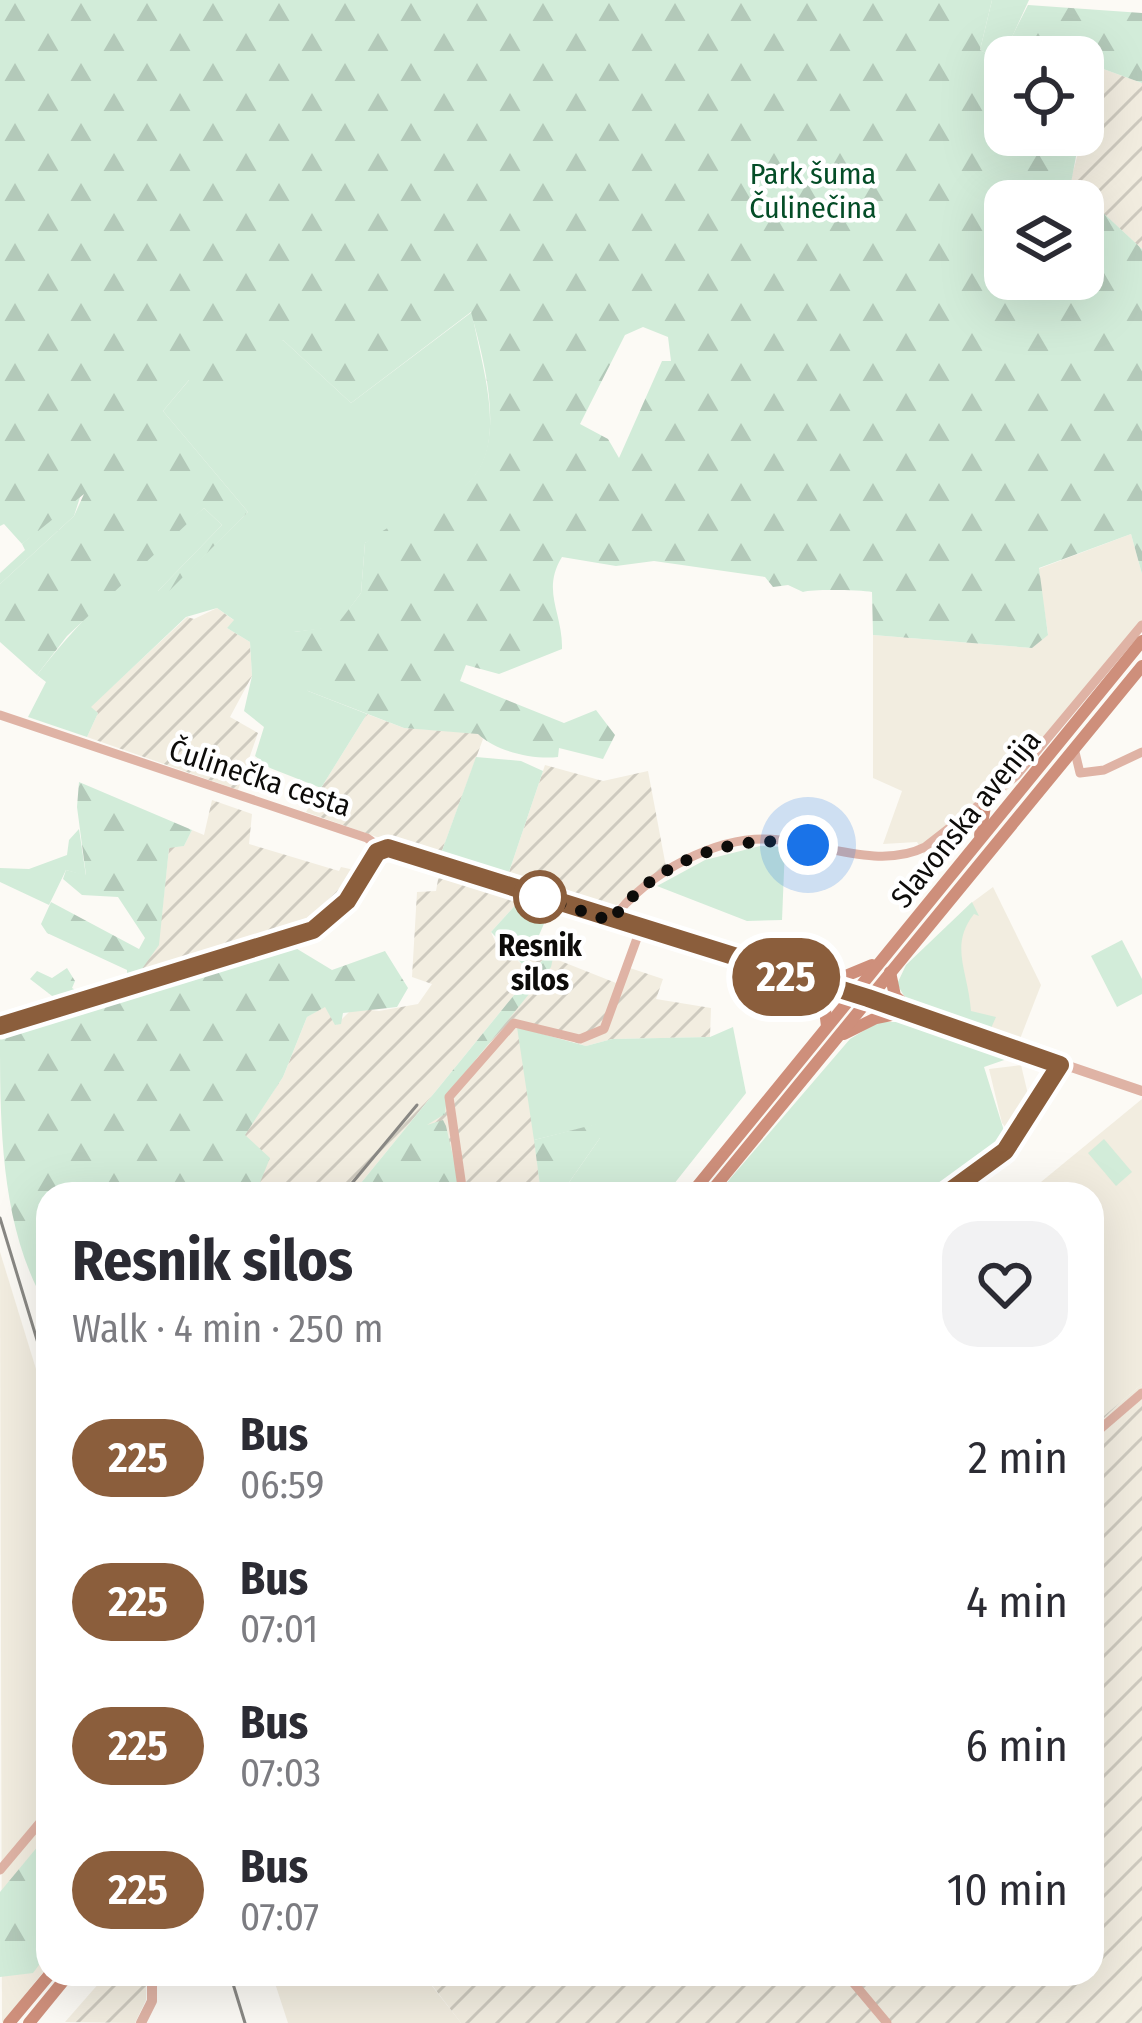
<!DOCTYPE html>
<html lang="en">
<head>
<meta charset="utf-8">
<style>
	body { margin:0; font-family:"Fira Sans Condensed",sans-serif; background:#f2f2f3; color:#2b2b33; height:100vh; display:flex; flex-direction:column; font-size:45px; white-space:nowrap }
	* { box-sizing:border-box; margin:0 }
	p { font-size:39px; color:#7c7c81 }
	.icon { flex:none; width:66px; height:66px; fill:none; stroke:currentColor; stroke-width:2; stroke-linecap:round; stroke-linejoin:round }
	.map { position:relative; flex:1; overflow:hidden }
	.details { position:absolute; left:36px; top:1182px; width:1068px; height:804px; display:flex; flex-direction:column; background:#fff; border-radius:36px; box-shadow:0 12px 48px #0002 }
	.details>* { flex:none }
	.badge { padding:0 24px; border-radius:39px; font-size:42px; line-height:78px }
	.tools { position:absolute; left:984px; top:36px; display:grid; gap:24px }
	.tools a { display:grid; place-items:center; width:120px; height:120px; border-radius:24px; background:#fff; box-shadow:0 12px 48px #0002; font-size:60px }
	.you { position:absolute; width:60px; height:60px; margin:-30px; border:9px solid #fff; border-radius:50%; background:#1a73e8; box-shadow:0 0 0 18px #1a73e833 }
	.map>.badge { position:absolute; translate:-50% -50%; box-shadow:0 0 0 6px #fff }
	.round { display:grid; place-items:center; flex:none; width:126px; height:126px; border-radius:36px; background:#f2f2f3 }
	.overview { display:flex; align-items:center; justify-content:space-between; height:204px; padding:0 36px }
	h1 { font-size:57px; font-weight:700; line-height:90px }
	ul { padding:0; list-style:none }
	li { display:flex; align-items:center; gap:36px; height:144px; padding:0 36px }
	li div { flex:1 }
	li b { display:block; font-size:45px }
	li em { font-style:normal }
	li .badge { min-width:132px; font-weight:700; text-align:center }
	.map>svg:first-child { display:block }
	.built { fill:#f2ede0 }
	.industrial { fill:url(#industrial-furrows) }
	.grass { fill:#d2ecd9 }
	.forest { fill:url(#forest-firs); fill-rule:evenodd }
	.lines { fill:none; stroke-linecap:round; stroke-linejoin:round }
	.minor { stroke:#dfb3a5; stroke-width:9 }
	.tertiary { stroke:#dfb3a5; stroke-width:10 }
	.secondary { stroke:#ce8f7b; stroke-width:12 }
	.rail { stroke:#898884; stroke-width:3 }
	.line-casing { stroke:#fff; stroke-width:27 }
	.line { stroke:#8b5e3c; stroke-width:18 }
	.walk { stroke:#0d0c0a; stroke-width:12; stroke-dasharray:0 21.6 }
	.stop-dot { fill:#fff; stroke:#8b5e3c; stroke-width:6 }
	.labels { text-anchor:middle; stroke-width:9; stroke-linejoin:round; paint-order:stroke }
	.park-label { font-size:30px; fill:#044d27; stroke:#fff }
	.street-label { font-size:30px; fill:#0d0c0a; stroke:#fff }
	.stop-label { font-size:30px; font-weight:bold; fill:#0d0c0a; stroke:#fff }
</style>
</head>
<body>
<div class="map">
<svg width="1142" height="2023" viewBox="0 0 1142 2023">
	<defs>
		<pattern id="industrial-furrows" width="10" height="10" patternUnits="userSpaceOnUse" patternTransform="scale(3)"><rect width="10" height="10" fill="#f2ede0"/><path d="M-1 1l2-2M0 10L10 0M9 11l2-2" fill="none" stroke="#cecabf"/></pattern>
		<pattern id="forest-firs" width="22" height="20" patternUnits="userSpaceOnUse" patternTransform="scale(3)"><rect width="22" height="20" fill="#d2ecd9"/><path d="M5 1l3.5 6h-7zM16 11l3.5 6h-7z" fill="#b3c9b9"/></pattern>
	</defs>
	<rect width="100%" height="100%" fill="#fcfaf5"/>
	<g class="built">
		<path d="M1131 534 1142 574V630L1015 783 979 815 924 854 917 842 883 844 902 791 873 778V635L1032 648 1048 634 1038 569Z"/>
		<path d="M993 887 1041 985 1018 1044 912 1000 970 904Z"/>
		<path d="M1021 1065 1031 1107 1010 1133 1002 1123 989 1069Z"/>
		<path d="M1142 1099V1384L1092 1426V1194H1018L1041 1182Z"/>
		<path d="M0 1252 48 1408V1966L2 2023Z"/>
		<path d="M272 1974H445L432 1986 461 2023H288Z"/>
	</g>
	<g class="industrial">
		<path d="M1095 66 1142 83V249L1070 183 1083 135V80Z"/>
		<path d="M217 608 235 621 227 628 250 642 252 676 230 717 258 733 238 790 87 737 98 713 90 707 187 617 194 619Z"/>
		<path d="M367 714 404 728 478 733 483 739 439 859 306 812Z"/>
		<path d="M545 765 603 781 648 771 666 867 613 908 602 909 506 881Z"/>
		<path d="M212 800 252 814 249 844 339 871 341 867 359 871 333 908 302 927 134 980 162 913 169 847 184 846 192 830 204 835Z"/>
		<path d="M439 874 520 900 491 932 495 941 525 967 536 952 545 957 352 1194H240L259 1185 244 1136 283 1077 307 1017 325 1006 336 1025 353 1008 379 1011 418 1004 432 984 412 977 417 892 436 891Z"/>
		<path d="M553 958 616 983 630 968 663 979 656 999 711 1008 710 1037 612 1039 586 1046 521 1026 541 1194H461L439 1125 426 1126Z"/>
		<path d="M1142 1384V2023H461L432 1985 445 1974H1092V1426Z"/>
		<path d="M107 1974H146V2000L135 2023 65 2022Z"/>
	</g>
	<g class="grass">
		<path d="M992 0H1029L1001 61 980 50Z"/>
		<path d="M472 312C480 364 513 449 463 488 435 510 396 525 365 543L361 593 336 627 294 632 308 691 367 714 321 788 270 768 255 756 264 727 244 711 252 676 250 642 227 628 234 620 217 608 186 617 91 707 98 713 87 737 28 717 46 682 37 675C85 613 144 558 204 508L222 525 158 591 162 597 248 512 163 411 190 379 283 340 351 403Z"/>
		<path d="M82 491 74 516 0 584V573L25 550 22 544Z"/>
		<path d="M476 757 521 761 543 771 506 881 439 859Z"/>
		<path d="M79 829 86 876 66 870 49 905 0 882V868L29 869 67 855 69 840Z"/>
		<path d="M760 846 785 847 782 920 747 921 657 886 705 860Z"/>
		<path d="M972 902 979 916 974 914C949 946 968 970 971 1011L996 1017 988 1035 907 1001 897 984 906 965Z"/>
		<path d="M1122 940 1142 979V994L1117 1007 1091 956Z"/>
		<path d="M878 1022H911L1010 1058 984 1067 1005 1134C988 1153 972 1171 949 1183 903 1207 773 1194 717 1194L850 1039Z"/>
		<path d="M517 1027 586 1046 612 1039 710 1037 733 1027 746 1093 666 1194H561L600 1138 599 1124 534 1140Z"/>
		<path d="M1104 1139 1132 1172 1116 1186 1088 1153Z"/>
	</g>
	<g class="forest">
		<path d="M0 0H992L980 50 1000 60 1028 5 1142 13V83L1095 66 1083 80V57H1005V135H1080L1071 183 1142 249V574L1131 534 1039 568 1048 635 1032 648 873 635 872 592C861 590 812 589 803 592L788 585 773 587 765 577 654 561 616 566 562 557C541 591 563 613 562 649L499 674 466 665 460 681 564 723 596 710 615 735 603 759 559 748 558 757C533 760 495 751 478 734L404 728 308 691 277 642 294 632 336 626 361 593 365 543C397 518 433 510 462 488 511 452 484 362 471 312L351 403 283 340 212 406 189 380 163 411 248 512 162 598 157 592 222 525 204 508 67 636 37 675 0 642V584L74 516 84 494 22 544 4 524 0 526ZM1005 201H1083V279H1005ZM643 327 668 337 671 361H662L619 458 608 439 580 424 625 335Z"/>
		<path d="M79 782 192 830 184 846 169 848 159 945 134 980 127 977V970L47 933 41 924 51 902 139 949 145 938 118 897 82 895 63 879 66 870 86 875 77 807Z"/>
		<path d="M520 900 550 910 525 967 491 932Z"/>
		<path d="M289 944 332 970 385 951 408 988 397 1007 343 1013 341 1024 335 1025 325 1007 307 1017 283 1077 245 1135 270 1158 259 1185 240 1194H48V1309C0 1228 0 1126 0 1033Z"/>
		<path d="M545 957 553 958 551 967 447 1095 445 1114 427 1125 443 1120 446 1126 460 1187 352 1194Z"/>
		<path d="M67 968 75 981 72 988 81 993 0 1021V1014L56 999 30 979 37 971 52 978Z"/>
		<path d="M600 1123V1138L561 1194H541L534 1140Z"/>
		<path d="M48 1834V1953L33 1973 0 1977V1892Z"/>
	</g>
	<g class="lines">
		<g class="minor">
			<path d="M0 715 367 838 381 848"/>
			<path d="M1074 748 1080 773 1104 770 1142 752"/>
			<path d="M611 921C646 873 720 832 780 840 825 845 882 869 925 847L1016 776 1142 625"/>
			<path d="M463 1194 449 1097 514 1023 580 1039 604 1029 640 930"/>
			<path d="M1092 1436 1142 1393"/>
			<path d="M0 1870 48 1813"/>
			<path d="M846 1974 887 2023"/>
		</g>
		<g class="tertiary">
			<path d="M0 1026 312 930 347 901 384 847 868 998 1142 1091"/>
			<path d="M946 1194 1005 1151 1060 1065"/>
			<path d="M141 2023 152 2001V1974"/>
		</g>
		<g class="secondary">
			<path d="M980 835 986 801"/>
			<path d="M890 972 895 996 915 1014"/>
			<path d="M805 982 843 977 872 965"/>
			<path d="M805 982 824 1002 827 1026"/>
			<path d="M844 1034 876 1018 906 1012"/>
			<path d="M691 1194 1142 641"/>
			<path d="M709 1194 1142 666"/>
			<path d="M9 2023 50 1974"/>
			<path d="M29 2023 69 1974"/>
		</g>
		<g class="rail">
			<path d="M343 1194 417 1105"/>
			<path d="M0 1218 48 1376"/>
			<path d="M230 1974 245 2023"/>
		</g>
	</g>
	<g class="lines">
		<defs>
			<path id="line" d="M0 1026 313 930 347 901 377 852 388 848 868 998 1060 1065 1005 1151 946 1194"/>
		</defs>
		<use href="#line" class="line-casing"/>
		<use href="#line" class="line"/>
		<path class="walk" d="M540 897 611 921C656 860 736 831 808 845"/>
	</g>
	<circle class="stop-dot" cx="540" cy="897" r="24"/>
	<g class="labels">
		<g class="park-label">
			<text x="813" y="184">Park šuma<tspan x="813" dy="34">Čulinečina</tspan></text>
		</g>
		<g class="street-label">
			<text transform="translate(260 778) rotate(18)" y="10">Čulinečka cesta</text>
			<text transform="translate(966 819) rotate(-51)" y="10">Slavonska avenija</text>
		</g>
		<g class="stop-label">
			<text x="540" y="956">Resnik<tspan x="540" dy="34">silos</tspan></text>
		</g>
	</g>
</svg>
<div class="tools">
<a><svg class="icon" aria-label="locate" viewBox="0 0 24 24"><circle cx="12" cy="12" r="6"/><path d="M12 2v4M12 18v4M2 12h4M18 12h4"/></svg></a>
<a><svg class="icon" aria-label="layers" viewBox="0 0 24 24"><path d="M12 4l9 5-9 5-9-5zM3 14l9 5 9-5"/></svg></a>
</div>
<div class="you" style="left:808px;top:845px"></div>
<b class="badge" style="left:786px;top:977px;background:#8b5e3c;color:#fff">225</b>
<section class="details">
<div class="overview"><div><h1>Resnik silos</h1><p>Walk · 4 min · 250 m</p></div><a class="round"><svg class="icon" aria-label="heart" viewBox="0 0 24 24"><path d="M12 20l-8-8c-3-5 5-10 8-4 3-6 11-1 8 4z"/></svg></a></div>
<ul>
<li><span class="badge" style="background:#8b5e3c;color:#fff">225</span><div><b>Bus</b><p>06:59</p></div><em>2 min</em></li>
<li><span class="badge" style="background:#8b5e3c;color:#fff">225</span><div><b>Bus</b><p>07:01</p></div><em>4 min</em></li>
<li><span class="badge" style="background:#8b5e3c;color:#fff">225</span><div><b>Bus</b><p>07:03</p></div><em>6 min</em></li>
<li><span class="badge" style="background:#8b5e3c;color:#fff">225</span><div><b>Bus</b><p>07:07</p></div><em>10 min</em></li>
</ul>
</section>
</div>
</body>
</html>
